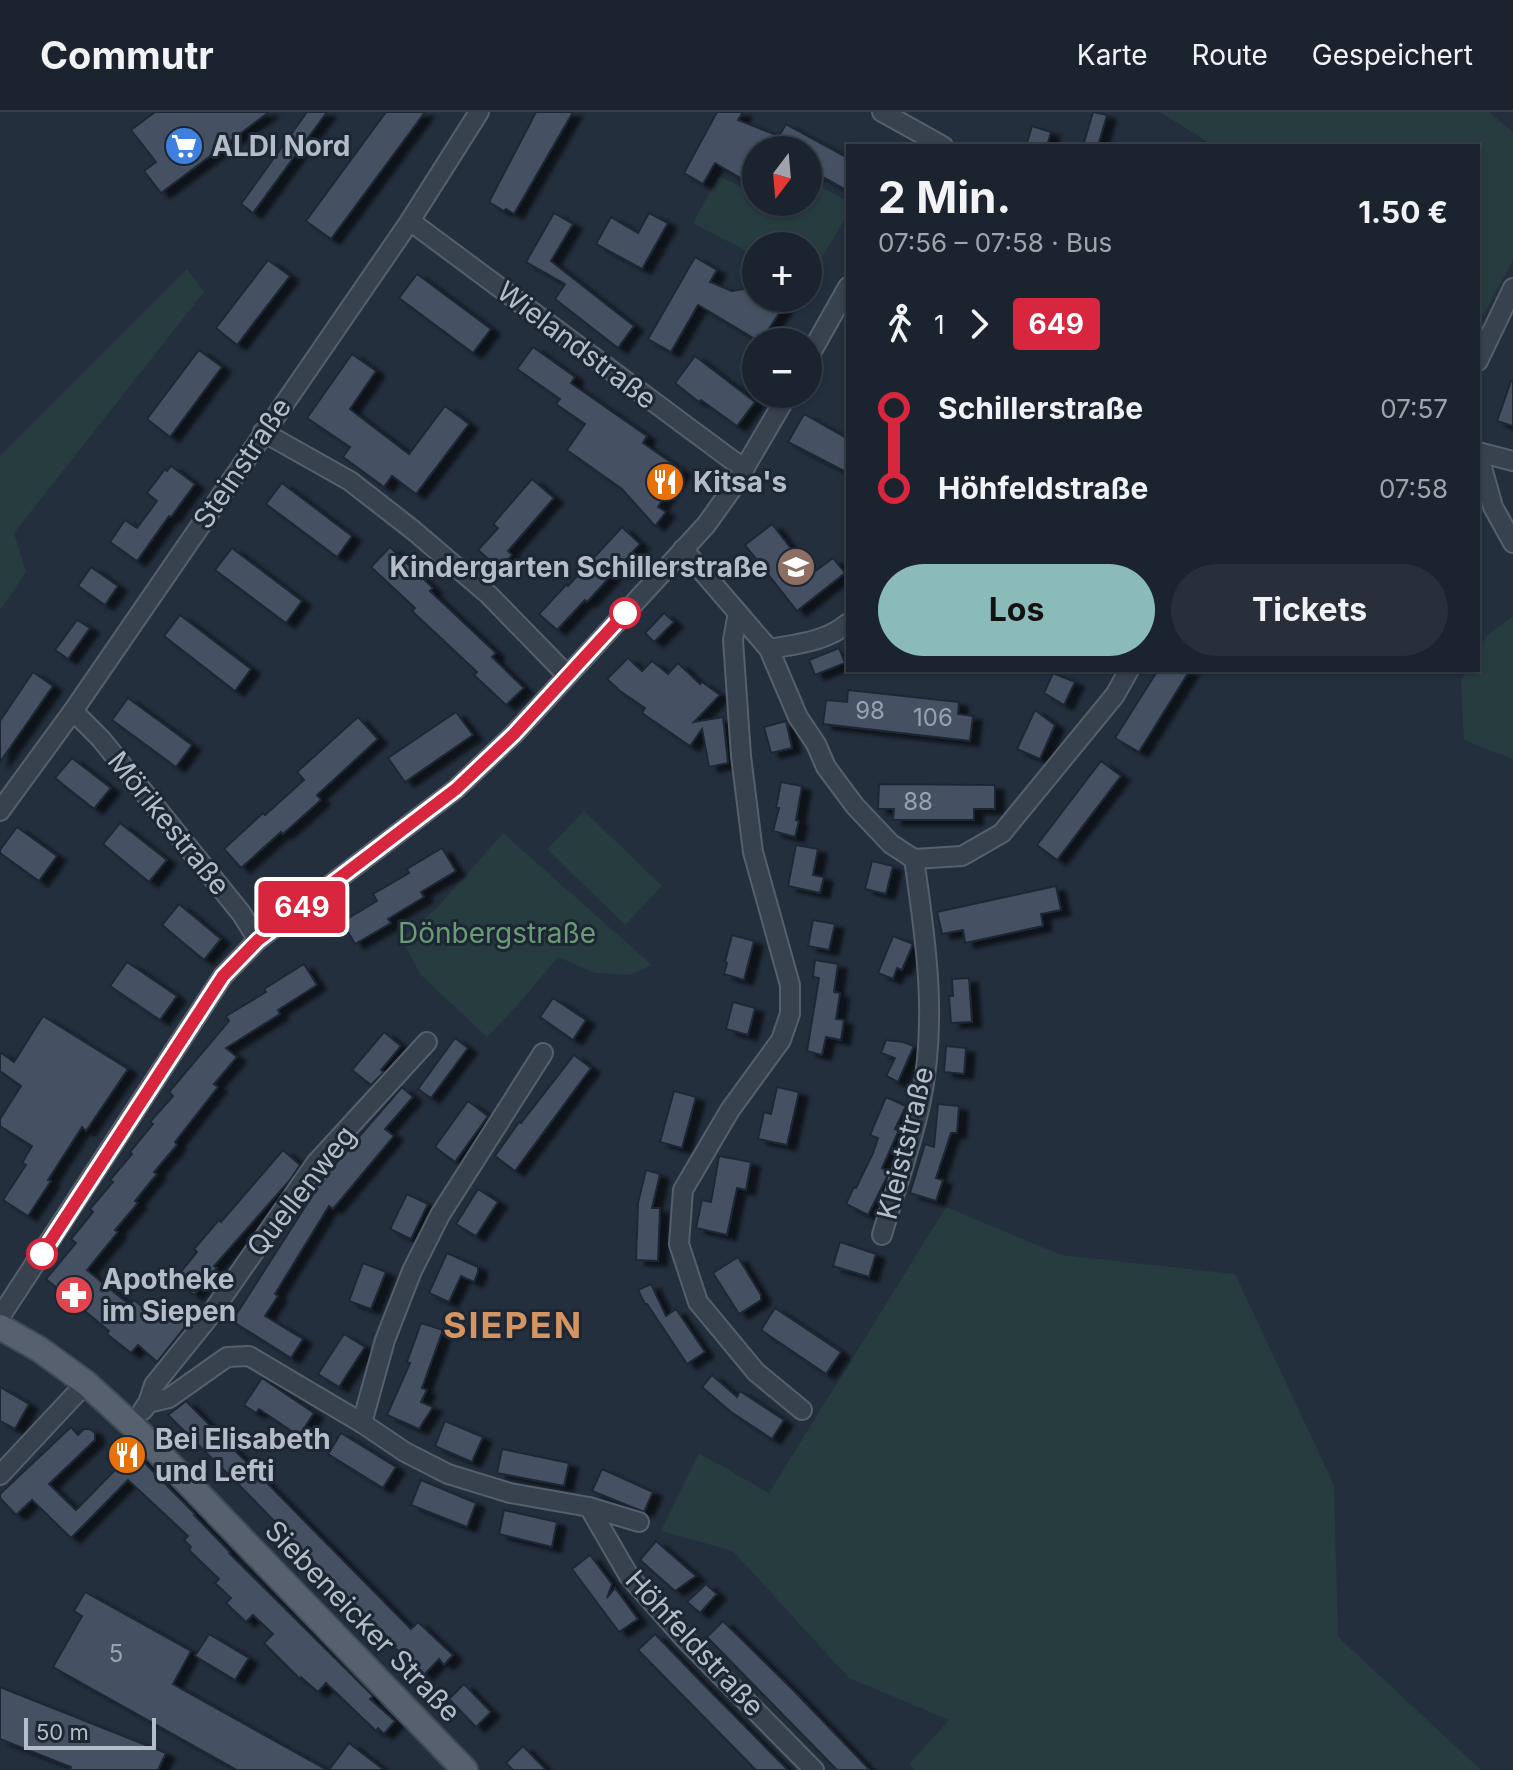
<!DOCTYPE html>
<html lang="de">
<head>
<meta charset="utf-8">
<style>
	body { margin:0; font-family:Inter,sans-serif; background:#282f3a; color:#f1f3f6; height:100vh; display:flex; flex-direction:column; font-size:30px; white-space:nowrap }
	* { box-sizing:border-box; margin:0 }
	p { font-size:26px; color:#a0a4aa }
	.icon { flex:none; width:44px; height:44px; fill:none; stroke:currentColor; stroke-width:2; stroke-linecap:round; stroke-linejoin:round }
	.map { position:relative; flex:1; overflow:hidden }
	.details { position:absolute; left:846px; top:32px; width:634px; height:528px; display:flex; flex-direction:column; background:#1b232e; border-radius:0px; box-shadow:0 2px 6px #0004,0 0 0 2px #39404a }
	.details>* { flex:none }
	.badge { padding:0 16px; border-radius:6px; font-size:28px; line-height:52px }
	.needle { width:52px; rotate:196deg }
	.buttons { position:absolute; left:742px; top:24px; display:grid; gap:16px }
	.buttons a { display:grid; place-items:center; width:80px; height:80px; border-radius:50%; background:#1b232e; box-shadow:0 2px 6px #0004,0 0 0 2px #39404a; font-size:40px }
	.scale { position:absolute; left:24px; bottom:20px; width:132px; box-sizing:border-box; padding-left:8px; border:4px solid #b4bcc9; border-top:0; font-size:22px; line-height:28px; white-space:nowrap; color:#b4bcc9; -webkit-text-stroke:6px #1d2633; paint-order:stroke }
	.map>.badge { position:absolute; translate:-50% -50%; box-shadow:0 0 0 4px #fff }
	.legs { display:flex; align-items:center; gap:12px; height:88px; padding:0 32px; font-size:26px }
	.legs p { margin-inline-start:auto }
	.summary { display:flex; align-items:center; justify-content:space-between; height:136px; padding:0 32px }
	h1 { font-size:44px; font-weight:700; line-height:60px }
	.cta { display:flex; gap:16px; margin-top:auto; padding:16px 32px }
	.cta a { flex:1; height:92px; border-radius:48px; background:#8bbbb9; color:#111; font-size:32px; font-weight:700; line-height:92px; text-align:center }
	.cta a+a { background:#282f3a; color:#f1f3f6 }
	ul { padding:0 32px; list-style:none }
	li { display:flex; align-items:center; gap:28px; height:80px; font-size:30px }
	li i { display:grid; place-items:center; width:12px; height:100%; margin:0 10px; background:currentColor }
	li i::after { content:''; width:20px; height:20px; margin:-10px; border:6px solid; border-radius:50%; background:#1b232e }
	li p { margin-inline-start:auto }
	li:first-child i { background:linear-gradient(#0000 50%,currentColor 0) }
	li:last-child i { background:linear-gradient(currentColor 50%,#0000 0) }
	header { display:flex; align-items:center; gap:48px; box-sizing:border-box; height:112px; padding:0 40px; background:#1b232e; border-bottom:2px solid #39404a }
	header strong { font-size:38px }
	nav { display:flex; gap:44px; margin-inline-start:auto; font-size:28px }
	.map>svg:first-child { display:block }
	.green { fill:#263c3f }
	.building { fill:#455162; stroke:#1f2835; stroke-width:2; filter:url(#shadow) }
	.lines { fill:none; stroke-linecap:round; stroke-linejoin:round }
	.minor-casing { stroke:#565f6c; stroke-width:22 }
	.major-casing { stroke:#414a57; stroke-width:28 }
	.minor { stroke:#38414e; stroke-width:18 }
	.major { stroke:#56606e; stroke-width:24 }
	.line-1-casing { stroke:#fff; stroke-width:18 }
	.line-1 { stroke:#d7263d; stroke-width:12 }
	.stop-1-dot { fill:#fff; stroke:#d7263d; stroke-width:4 }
	.labels { text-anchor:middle; stroke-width:6; stroke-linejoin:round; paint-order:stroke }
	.number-label { font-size:24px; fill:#98a1af }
	.poi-label { font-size:28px; font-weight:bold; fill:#b4bcc9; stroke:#1d2633; text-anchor:start }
	.street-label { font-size:28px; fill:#b4bcc9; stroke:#1d2633 }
	.park-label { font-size:28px; fill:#6b9a76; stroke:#1d2633 }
	.district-label { font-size:36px; font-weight:bold; letter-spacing:2px; fill:#d59563; stroke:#1d2633 }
</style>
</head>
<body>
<header>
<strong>Commutr</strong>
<nav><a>Karte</a><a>Route</a><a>Gespeichert</a></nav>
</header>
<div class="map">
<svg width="1513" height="1658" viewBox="0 0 1513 1658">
	<defs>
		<filter id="shadow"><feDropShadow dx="9" dy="5" stdDeviation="2" flood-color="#0009"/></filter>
	</defs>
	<rect width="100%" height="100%" fill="#242f3e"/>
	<g class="green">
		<path d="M1160 0H1489L1513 20V148L1483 203 1478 200V34H1214Z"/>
		<path d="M719 64 756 82V90H773L790 99 796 90H808V67L848 90V101L808 170V134H756V144L693 111Z"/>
		<path d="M187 157 204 180 14 421 26 460 0 498V344Z"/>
		<path d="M1513 505V647L1464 628 1461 570 1467 558H1478C1478 525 1487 522 1513 505Z"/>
		<path d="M584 699 662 774 625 813 547 737Z"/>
		<path d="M503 721 652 853 630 863 595 861 558 845 521 889 487 925 421 863 401 827 438 795Z"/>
		<path d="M946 1095 1061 1143 1235 1162 1334 1373 1338 1525 1481 1658H915L909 1652 949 1608 849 1566 733 1439 661 1419 699 1341 769 1381Z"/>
	</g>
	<g class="building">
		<path d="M155 0H269L161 81 144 59 156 50 131 18Z"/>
		<path d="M307 0H327L253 101 241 92Z"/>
		<path d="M386 0H425L331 127 306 109Z"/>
		<path d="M536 0H573L514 102 506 97 504 99 489 90Z"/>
		<path d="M717 0H743L738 8 779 24 786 12 848 46V79L808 57V38H756V75L715 51 703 72 684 61Z"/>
		<path d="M1093 0 1107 3 1098 34H1083Z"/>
		<path d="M1032 14 1051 20 1047 34H1026Z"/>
		<path d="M554 101 573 112 551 149 634 214 618 236 555 187 565 172 526 150Z"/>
		<path d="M649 101 668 111 642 157 596 132 611 105 638 121Z"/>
		<path d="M695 145 717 158 710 170 732 179 756 175V186H780L784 194 760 230 698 193 671 240 648 227Z"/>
		<path d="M268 148 290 164 237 233 216 216Z"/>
		<path d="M417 162 491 217 473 241 399 186Z"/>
		<path d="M533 235 575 265 571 271 647 324 643 331 682 358 658 395 666 400 655 414 622 377 567 338 585 312 556 292 560 287 517 257Z"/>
		<path d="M199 238 222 255 170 325 147 307Z"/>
		<path d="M352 242 376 259 350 297 409 342 445 294 469 312 416 382 392 364 384 375 343 345 350 335 307 306Z"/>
		<path d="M695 244 755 290 737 314 701 288 699 290 675 271Z"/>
		<path d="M1511 269H1513V314L1497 309Z"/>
		<path d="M804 302 848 327V352L844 359 788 330Z"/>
		<path d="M171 354 195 372 171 405 169 404 137 449 110 430 125 408 137 416 157 389 147 381 165 357 167 359Z"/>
		<path d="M532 367 554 386 508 439 512 443 500 457 478 438 498 416 493 412Z"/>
		<path d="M282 371 352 424 337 445 266 392Z"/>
		<path d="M772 412 811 462 833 446 845 461 797 499 745 433Z"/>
		<path d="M622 415 640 432 587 490 585 488 557 518 539 502 567 472 568 474Z"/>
		<path d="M390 435 433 476 430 479 496 541 492 545 524 576 506 593 474 563 477 560 412 499 415 496 371 455Z"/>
		<path d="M232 436 302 489 286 511 215 458Z"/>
		<path d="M91 455 118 474 105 493 78 474Z"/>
		<path d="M664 501 674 510 654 530 645 521Z"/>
		<path d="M180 503 251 557 235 579 164 524Z"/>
		<path d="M77 508 90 516 68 547 55 538Z"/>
		<path d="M839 536 845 551 815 563 809 548Z"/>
		<path d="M628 546 642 559 652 549 668 562 678 551 700 572 702 570 720 583 694 610 723 605 728 651 709 655 702 617 690 634 642 601 645 596 620 579 607 567Z"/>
		<path d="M1158 558H1190L1139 640 1115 626Z"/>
		<path d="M33 560 53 574 0 650V609Z"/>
		<path d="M1053 561 1075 570 1064 593 1044 581Z"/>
		<path d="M848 578 959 590 958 602 973 604 970 629 823 612 826 588 847 590Z"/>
		<path d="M128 586 192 633 176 655 112 608Z"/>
		<path d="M1035 598 1055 613 1040 647 1017 637Z"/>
		<path d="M456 600 473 623 405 670 388 646Z"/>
		<path d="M358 605 378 627 317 683 321 688 283 722 281 720 241 756 224 737 263 701 265 703 304 668 297 660Z"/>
		<path d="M786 609 792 636 771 641 764 615Z"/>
		<path d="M72 646 111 676 94 697 55 666Z"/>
		<path d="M1101 649 1121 664 1057 748 1037 733Z"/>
		<path d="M781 670 802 674 796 708 799 709 795 725 773 719 779 696H776Z"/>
		<path d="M879 672 995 673V697H974V708H893L894 697H878Z"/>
		<path d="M120 711 167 748 149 770 103 732Z"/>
		<path d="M17 715 57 744 39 769 0 741V738Z"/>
		<path d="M796 733 818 737 813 763 824 765 820 781 788 774Z"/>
		<path d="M442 736 456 759 421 780 424 785 388 807 391 811 355 832 342 810 377 789 373 782 409 761 407 757Z"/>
		<path d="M872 749 893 754 886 782 865 777Z"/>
		<path d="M1056 774 1061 798 1041 802 1043 814 965 831 963 818 942 822 937 800Z"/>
		<path d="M179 792 221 827 204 848 162 813Z"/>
		<path d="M813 808 835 812 829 838 808 834Z"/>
		<path d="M732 823 754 829 744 868 724 862 727 851 725 850Z"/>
		<path d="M893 824 913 832 902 858 897 856 893 867 878 861Z"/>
		<path d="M815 848 838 852 834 880 840 881 836 907 844 908 841 928 826 925 822 943 807 939 819 866 813 865Z"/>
		<path d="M127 850 177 884 160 908 110 874Z"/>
		<path d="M304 852 317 873 278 898 280 902 226 936 237 945 214 972 218 975 175 1030 177 1033 154 1060 157 1062 135 1089 138 1091 115 1118 118 1120 87 1158 130 1193 134 1188 159 1208 170 1194 189 1210 157 1250 138 1233 131 1241 107 1222 109 1219 46 1167 76 1131 71 1127 93 1100 90 1097 113 1070 110 1068 132 1042 130 1040 153 1012 150 1010 173 984 169 980 229 909 226 904 266 880 264 877Z"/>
		<path d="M969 866 972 910 951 911 949 884H953L952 867Z"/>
		<path d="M553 886 586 908 573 928 540 905Z"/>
		<path d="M733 890 755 896 748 923 726 917Z"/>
		<path d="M43 904 128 957 86 1019 82 1015 48 1068 51 1069 28 1104 3 1088 26 1053 22 1051 32 1034 0 1014V1007L21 974 0 959V940L14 950Z"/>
		<path d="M384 920 401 934 381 958 384 960 371 973 352 958Z"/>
		<path d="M455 926 468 936 431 986 418 977Z"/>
		<path d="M886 928 903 930 914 934 898 970 886 964 895 946 881 941Z"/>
		<path d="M946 934 966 936 964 962 944 960Z"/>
		<path d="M574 943 591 956 515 1059 495 1044 519 1010 521 1011Z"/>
		<path d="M402 975 413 985 385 1017 394 1024 333 1097 329 1094 275 1182 278 1184 265 1204 303 1227 291 1246 232 1209 314 1081 312 1079Z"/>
		<path d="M777 975 799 980 787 1033 758 1027 764 1000 771 1002Z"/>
		<path d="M674 979 696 985 682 1036 660 1030Z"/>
		<path d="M886 985 906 994 895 1017 899 1018 882 1056 889 1060 888 1063 868 1103 846 1092 854 1075 856 1076 873 1041 878 1026 870 1023Z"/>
		<path d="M468 989 488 1004 455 1050 435 1035Z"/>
		<path d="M938 992 959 994 957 1021H951L936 1066 943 1068 936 1089 910 1081 925 1032 934 1035Z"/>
		<path d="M283 1038 300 1053 290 1068 214 1154 217 1156 194 1183 175 1167 197 1140 194 1137 219 1108 221 1110Z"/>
		<path d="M719 1044 751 1050 746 1078 737 1076 727 1123 696 1116 702 1088 711 1090Z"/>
		<path d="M646 1058 660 1062 652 1096H660L658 1149 636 1148 638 1091Z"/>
		<path d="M478 1077 498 1090 476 1124 456 1112Z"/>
		<path d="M407 1082 428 1092 411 1127 390 1117Z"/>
		<path d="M840 1130 876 1142 869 1165 833 1154Z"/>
		<path d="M447 1141 478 1155V1160L474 1170 461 1164 449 1190 429 1181Z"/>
		<path d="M738 1145 761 1183V1188L739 1202 713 1161Z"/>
		<path d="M363 1151 386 1160 371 1197 349 1189Z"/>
		<path d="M651 1172 666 1204 676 1197 705 1240 687 1252 647 1192H645L638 1178Z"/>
		<path d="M775 1196 841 1240 826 1262 761 1218Z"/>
		<path d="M421 1211 443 1218 422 1276 427 1278 421 1290 433 1295 419 1317 387 1303 410 1251 407 1250Z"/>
		<path d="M344 1222 365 1235 339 1275 318 1262Z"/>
		<path d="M712 1263 737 1285 740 1279 784 1308 772 1327 731 1300 702 1275Z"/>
		<path d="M262 1266 314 1301 299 1324 259 1297 256 1301 244 1293Z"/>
		<path d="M0 1275 29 1292 15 1317 0 1309Z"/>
		<path d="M186 1289 411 1517 418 1510 453 1543 444 1553 439 1547 424 1563 394 1535 396 1534 245 1379 168 1303Z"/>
		<path d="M445 1309 483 1325 472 1350 435 1334Z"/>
		<path d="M71 1315 78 1323 84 1317H90L95 1321V1328L49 1372 76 1398 117 1356 107 1346 124 1330 195 1402 194 1403 230 1440 229 1441 373 1584 370 1587 395 1609 384 1622 378 1616 376 1619 326 1571 318 1580 301 1565 300 1567 264 1531 273 1522 253 1503 246 1510 226 1491 231 1486 215 1471 219 1467 189 1438 191 1435 184 1428 188 1424 128 1368 71 1426 32 1388 16 1403 0 1386V1382Z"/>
		<path d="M341 1321 396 1355 383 1376 328 1342Z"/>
		<path d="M502 1337 569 1351 564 1374 497 1361Z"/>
		<path d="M602 1357 653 1380 644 1400 592 1379Z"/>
		<path d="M421 1368 476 1391 467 1415 411 1393Z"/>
		<path d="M504 1398 557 1410 552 1435 499 1422Z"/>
		<path d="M656 1429 696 1464 675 1479 640 1448Z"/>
		<path d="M590 1443 612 1472 607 1486 615 1476 638 1507 619 1520 572 1457Z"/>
		<path d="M706 1472 717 1482 700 1501 687 1490Z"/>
		<path d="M85 1480 191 1539 173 1572 327 1658H237L53 1555 82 1504 74 1499Z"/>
		<path d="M723 1509 795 1580 870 1658H837L707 1525Z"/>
		<path d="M209 1522 249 1546 235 1568 195 1544Z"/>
		<path d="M655 1522 710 1579 788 1658H756L694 1595 638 1538Z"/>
		<path d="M464 1572 491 1600 476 1615 449 1587Z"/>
		<path d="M0 1575 166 1641 158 1658H70L71 1655 0 1627Z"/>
		<path d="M349 1631 384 1658H329Z"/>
		<path d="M523 1634 546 1658H513L506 1651Z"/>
	</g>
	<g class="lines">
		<defs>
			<g id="minor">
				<path d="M882 0 943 34"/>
				<path d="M410 109 732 348 745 356"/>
				<path d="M808 246 848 175"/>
				<path d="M1478 249 1513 176"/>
				<path d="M263 320 350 369 413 418 489 483 567 563"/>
				<path d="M1478 340 1513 349"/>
				<path d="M1478 341 1493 395 1513 431"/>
				<path d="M683 437 769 537 798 605 816 632 826 655 855 694 891 732 914 747 962 744 1002 721 1115 583 1129 558"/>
				<path d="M738 501 733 528 741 644 753 740 790 873V902L781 928 730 998 683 1078 679 1132 698 1190 756 1260 802 1298"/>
				<path d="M769 537C796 532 826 530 848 511"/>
				<path d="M73 599 101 627 241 801 258 828"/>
				<path d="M0 699 73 599 410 109 479 0"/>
				<path d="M882 1123C894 1081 911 1035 920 993 938 911 926 828 914 747"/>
				<path d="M0 1205 223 864 258 828 456 677 514 622 706 413 734 374 788 282"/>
				<path d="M148 1291 169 1286 227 1245 249 1244 362 1311 405 1340 448 1362 510 1381 589 1395 629 1464 684 1526 814 1658"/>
				<path d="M143 1298 148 1291 154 1273 208 1206 316 1051 427 930"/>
				<path d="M362 1311 385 1228 412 1159 440 1103 543 941"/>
				<path d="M0 1363 86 1271"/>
				<path d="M589 1395 639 1410"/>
			</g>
			<path id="major" d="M0 1215 39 1237 86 1271 133 1314 465 1658"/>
		</defs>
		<use href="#minor" class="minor-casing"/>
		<use href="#major" class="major-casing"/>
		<use href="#minor" class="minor"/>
		<use href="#major" class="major"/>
	</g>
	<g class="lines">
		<defs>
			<path id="line-1" d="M42 1142 223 864 258 828 456 677 514 622 625 501"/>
		</defs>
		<use href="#line-1" class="line-1-casing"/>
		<use href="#line-1" class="line-1"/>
	</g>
	<defs>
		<symbol id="supermarket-disc" viewBox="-11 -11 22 22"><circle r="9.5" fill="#3f7fe0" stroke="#1d2633"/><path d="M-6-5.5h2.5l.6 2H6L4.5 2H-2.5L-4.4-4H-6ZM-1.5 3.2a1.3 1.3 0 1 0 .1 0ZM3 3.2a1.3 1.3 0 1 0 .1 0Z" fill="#fff"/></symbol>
		<symbol id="restaurant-disc" viewBox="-11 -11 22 22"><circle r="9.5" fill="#e8710a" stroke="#1d2633"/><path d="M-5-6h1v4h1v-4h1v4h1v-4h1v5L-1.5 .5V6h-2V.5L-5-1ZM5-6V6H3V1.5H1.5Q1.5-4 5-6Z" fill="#fff"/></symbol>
		<symbol id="school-disc" viewBox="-11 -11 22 22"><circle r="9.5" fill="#8d6e63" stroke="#1d2633"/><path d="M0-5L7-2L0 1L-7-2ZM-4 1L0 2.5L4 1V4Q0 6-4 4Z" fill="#fff"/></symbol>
		<symbol id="pharmacy-disc" viewBox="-11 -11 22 22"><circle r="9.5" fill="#e0444e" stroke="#1d2633"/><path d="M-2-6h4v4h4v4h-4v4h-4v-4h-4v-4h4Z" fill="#fff"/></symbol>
	</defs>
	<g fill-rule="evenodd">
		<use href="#supermarket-disc" x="162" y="12" width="44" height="44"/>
		<use href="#restaurant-disc" x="643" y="348" width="44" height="44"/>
		<use href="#school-disc" x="774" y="433" width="44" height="44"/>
		<use href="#pharmacy-disc" x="52" y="1161" width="44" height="44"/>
		<use href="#restaurant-disc" x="105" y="1321" width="44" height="44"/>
	</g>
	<g class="stop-1-dot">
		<circle cx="625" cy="501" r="14"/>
		<circle cx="42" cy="1142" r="14"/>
	</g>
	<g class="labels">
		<g class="number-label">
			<text x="870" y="607">98</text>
			<text x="933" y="614">106</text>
			<text x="918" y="698">88</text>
			<text x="116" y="1550">5</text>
		</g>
		<g class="poi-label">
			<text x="212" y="44">ALDI Nord</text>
			<text x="693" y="380">Kitsa's</text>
			<text x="768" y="465" text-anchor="end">Kindergarten Schillerstraße</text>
			<text x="102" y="1177">Apotheke<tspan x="102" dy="32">im Siepen</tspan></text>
			<text x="155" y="1337">Bei Elisabeth<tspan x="155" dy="32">und Lefti</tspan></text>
		</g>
		<g class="street-label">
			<text transform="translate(577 233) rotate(37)" y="10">Wielandstraße</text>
			<text transform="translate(242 351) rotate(-56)" y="10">Steinstraße</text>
			<text transform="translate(169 711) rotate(51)" y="10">Mörikestraße</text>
			<text transform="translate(905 1031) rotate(-76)" y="10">Kleiststraße</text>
			<text transform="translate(301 1079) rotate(-52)" y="10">Quellenweg</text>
			<text transform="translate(363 1509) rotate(46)" y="10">Siebeneicker Straße</text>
			<text transform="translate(695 1531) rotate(47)" y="10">Höhfeldstraße</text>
		</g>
		<g class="park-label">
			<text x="497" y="831">Dönbergstraße</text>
		</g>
		<g class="district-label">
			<text x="513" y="1226">SIEPEN</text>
		</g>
	</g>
</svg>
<div class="buttons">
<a><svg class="needle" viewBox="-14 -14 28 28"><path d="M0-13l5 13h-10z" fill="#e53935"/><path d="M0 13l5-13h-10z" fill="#a0a4aa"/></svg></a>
<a>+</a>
<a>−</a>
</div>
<div class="scale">50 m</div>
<b class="badge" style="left:302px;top:795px;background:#d7263d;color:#fff">649</b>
<section class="details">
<div class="summary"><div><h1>2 Min.</h1><p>07:56 – 07:58 · Bus</p></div><b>1.50 €</b></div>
<div class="legs"><svg class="icon" aria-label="walk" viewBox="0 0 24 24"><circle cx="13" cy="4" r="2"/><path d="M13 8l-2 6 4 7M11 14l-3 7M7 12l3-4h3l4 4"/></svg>1<svg class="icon" aria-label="forward" viewBox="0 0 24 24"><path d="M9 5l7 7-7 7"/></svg><b class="badge" style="background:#d7263d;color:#fff">649</b></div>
<ul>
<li><i style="color:#d7263d"></i><b>Schillerstraße</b><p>07:57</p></li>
<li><i style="color:#d7263d"></i><b>Höhfeldstraße</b><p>07:58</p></li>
</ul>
<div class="cta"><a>Los</a><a>Tickets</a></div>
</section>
</div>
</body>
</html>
